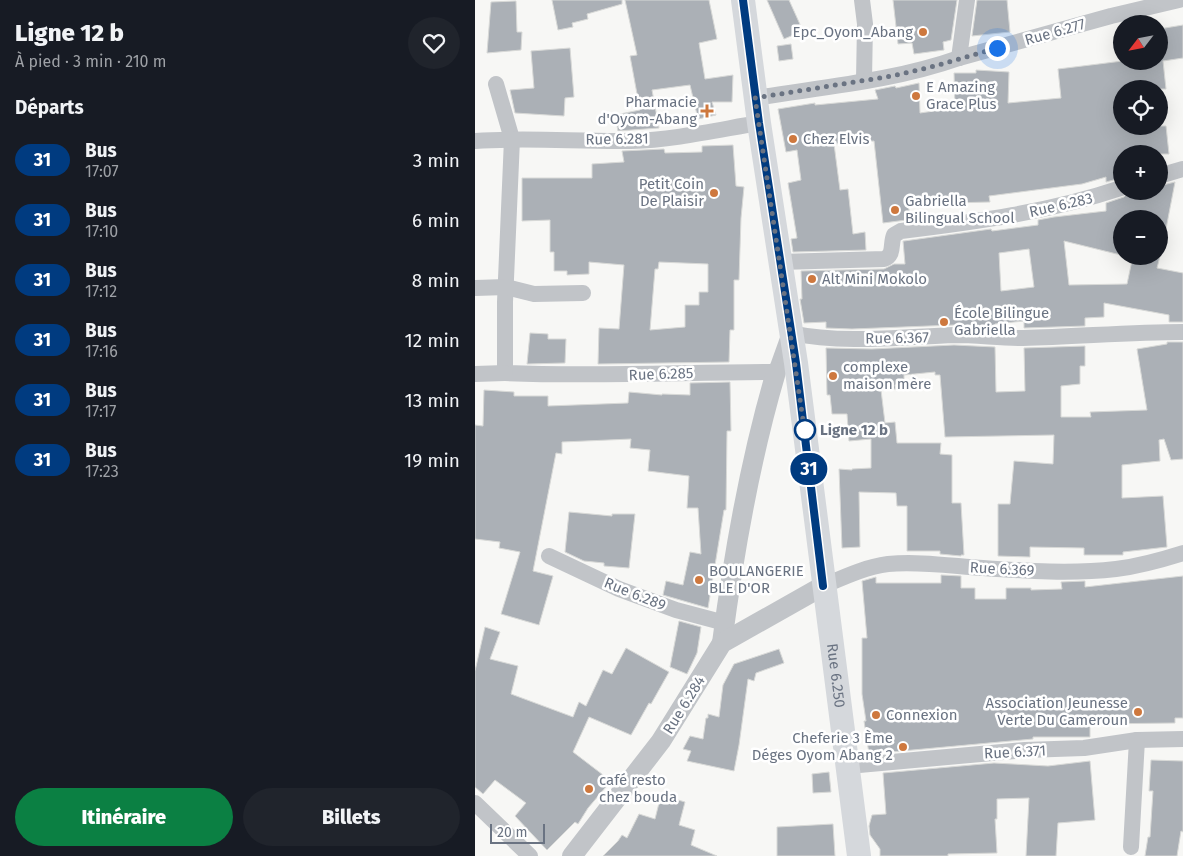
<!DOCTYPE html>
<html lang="fr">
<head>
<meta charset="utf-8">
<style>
	body { margin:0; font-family:"Fira Sans",sans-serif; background:#20242c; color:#f1f3f6; height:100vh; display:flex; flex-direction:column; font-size:19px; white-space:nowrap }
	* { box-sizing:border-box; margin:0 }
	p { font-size:16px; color:#9ea1a6 }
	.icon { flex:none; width:28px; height:28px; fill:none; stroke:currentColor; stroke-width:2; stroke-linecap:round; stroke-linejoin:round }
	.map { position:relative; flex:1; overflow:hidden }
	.drawer { display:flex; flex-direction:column; background:#171b24; width:475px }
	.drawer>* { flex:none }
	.badge { padding:0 10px; border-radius:16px; font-size:18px; line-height:32px }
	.needle { width:32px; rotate:238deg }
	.buttons { position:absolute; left:638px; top:15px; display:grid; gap:10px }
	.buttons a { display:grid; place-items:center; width:55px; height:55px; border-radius:50%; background:#171b24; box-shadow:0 5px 20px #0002; font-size:25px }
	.scale { position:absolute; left:15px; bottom:12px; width:55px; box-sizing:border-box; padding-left:5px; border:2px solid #6a7382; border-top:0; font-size:14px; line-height:18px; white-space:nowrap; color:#6a7382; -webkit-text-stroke:4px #fff; paint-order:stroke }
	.you { position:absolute; width:25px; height:25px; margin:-12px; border:4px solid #fff; border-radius:50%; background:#1a73e8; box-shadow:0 0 0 8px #1a73e833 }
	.map>.badge { position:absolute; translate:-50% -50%; box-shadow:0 0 0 2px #fff }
	h2 { padding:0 15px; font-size:19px; line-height:45px }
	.round { display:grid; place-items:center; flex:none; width:52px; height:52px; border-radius:26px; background:#20242c }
	.overview { display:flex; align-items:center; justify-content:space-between; height:85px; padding:0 15px }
	h1 { font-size:24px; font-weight:800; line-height:38px }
	.action { display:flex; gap:10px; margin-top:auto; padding:10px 15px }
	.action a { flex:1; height:58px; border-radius:30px; background:#0b8043; color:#fff; font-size:20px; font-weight:800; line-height:58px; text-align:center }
	.action a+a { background:#20242c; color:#f1f3f6 }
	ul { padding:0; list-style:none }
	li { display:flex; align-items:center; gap:15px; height:60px; padding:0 15px }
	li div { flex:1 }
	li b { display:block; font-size:19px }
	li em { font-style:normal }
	li .badge { min-width:55px; font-weight:700; text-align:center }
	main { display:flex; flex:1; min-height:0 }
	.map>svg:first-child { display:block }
	.building { fill:#abb0b6; stroke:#d8d9d7; fill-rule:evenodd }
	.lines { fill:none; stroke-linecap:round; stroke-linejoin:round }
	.minor { stroke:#c1c4c8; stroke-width:16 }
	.tertiary { stroke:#c1c4c8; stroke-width:20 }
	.secondary { stroke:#d5d8dc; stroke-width:24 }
	.line-casing { stroke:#fff; stroke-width:11 }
	.line { stroke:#003b80; stroke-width:8 }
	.walk { stroke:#6a7382; stroke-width:5; stroke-dasharray:0 9 }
	.poi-dot { fill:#ce783e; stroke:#fff; stroke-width:2 }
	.stop-dot { fill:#fff; stroke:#003b80; stroke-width:2.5 }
	.labels { text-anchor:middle; stroke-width:5; stroke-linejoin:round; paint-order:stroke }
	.poi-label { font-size:15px; fill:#6a7382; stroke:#fff; text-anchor:start }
	.street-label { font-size:15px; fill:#6a7382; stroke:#fff }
	.stop-label { font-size:15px; font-weight:bold; fill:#6a7382; stroke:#fff; text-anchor:start }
</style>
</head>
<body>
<main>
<section class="drawer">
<div class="overview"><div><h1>Ligne 12 b</h1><p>À pied · 3 min · 210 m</p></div><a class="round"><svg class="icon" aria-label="heart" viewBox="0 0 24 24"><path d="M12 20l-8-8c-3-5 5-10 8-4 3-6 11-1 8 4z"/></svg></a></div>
<h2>Départs</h2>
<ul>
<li><span class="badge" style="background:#003b80;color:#fff">31</span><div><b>Bus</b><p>17:07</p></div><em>3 min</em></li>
<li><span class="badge" style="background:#003b80;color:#fff">31</span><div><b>Bus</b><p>17:10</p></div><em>6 min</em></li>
<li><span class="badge" style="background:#003b80;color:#fff">31</span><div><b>Bus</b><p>17:12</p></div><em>8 min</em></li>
<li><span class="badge" style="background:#003b80;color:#fff">31</span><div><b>Bus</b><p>17:16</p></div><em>12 min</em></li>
<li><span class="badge" style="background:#003b80;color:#fff">31</span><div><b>Bus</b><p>17:17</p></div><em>13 min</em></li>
<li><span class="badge" style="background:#003b80;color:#fff">31</span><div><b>Bus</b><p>17:23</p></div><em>19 min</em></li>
</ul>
<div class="action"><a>Itinéraire</a><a>Billets</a></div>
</section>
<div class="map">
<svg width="708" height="856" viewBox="0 0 708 856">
	<rect width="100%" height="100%" fill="#f7f7f5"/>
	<g class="building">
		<path d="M77 0H147V4L112 14 113 19 97 23 98 27 83 30Z"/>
		<path d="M150 0H234L242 39 224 43 230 79 258 75 257 102H237L241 115 223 119 215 85 177 90 184 128 143 131 140 115 165 110 155 56 162 55Z"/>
		<path d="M292 0H314L328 31 309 39Z"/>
		<path d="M418 0H482L476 40 468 42 469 50 439 54 437 43 423 44Z"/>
		<path d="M502 0H532L535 32 497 36Z"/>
		<path d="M41 1 42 32H47L46 50 12 53 16 2Z"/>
		<path d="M708 25V58L688 61 691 89H646V126H691L694 154H646V178L631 182V177L607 184 514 196 515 202 431 204 439 219 408 223 399 141 359 144 365 190 373 189 378 234 390 232 391 250 318 252 316 239 322 238 313 183 326 180 322 150 311 152 303 109 340 103V105L403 99 400 90 420 86 421 88 444 83 445 113 480 108 479 73H501V70L534 72 533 103 586 98 583 69 648 61H684V29Z"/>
		<path d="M316 44 318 59 304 61 302 46Z"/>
		<path d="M95 48 99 97 90 98 89 116 40 113 35 90 59 88 56 51Z"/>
		<path d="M258 145 261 186 269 187 266 218 264 280H259V330H255L254 362 123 364 124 328 144 329 149 265 114 262V274L92 275V271H79V252H75V220L47 221V178H117V164L149 162 147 151 189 149 190 153 227 152V146ZM184 262 233 264V292H224V305H210V327L175 330 180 269H183Z"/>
		<path d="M700 182 691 229 684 228V219H646V255L589 241 594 285 652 284 658 256H685L682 268 708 273V322H694V315L629 303V317L610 318V326L549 328V321L520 324V327L479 325 377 329 351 328V322L329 323 325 299H327L326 271 409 269 419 264H430L428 241H429L516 229 517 231 563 225V220L579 217 631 211V203L649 197 655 191H684V186ZM554 249 559 287 526 291 524 253Z"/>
		<path d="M55 333 73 334V339H91L90 363 52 364Z"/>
		<path d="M692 342H708V459L696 460 689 439 684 440 685 461 647 465V498L688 496 692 547 648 552V555H609V548L555 547V557L523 556V504H535L539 461 578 464 579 435 470 437 465 375H460V372L429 375V384L420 385 421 389 406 390 410 423 420 422 422 443H466L465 454 477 455V503H486L489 555H486V556L465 554V551H432V506H422L421 493 384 492 385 547 367 548 364 469 377 470V469L396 468V439L374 441 372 414H357L355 395H352L351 348 397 349 479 345 520 347 521 392 550 391 549 348 610 346V366H605V384L586 386V417H616L615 412 672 410 662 349 692 344Z"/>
		<path d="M255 382 256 431H252L251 510H249L233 608 188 595 191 581 208 585 215 552 226 554 223 508H212L214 476 173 471 175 450 155 448 156 439 87 442V454L81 453 58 571 78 576 64 625 26 614 45 552 24 548 25 542 0 539V425L8 426 9 390 39 392V396H73V406L153 403 154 392 187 395V394L215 395V383Z"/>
		<path d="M94 512 137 516V514H160L154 568 129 566V563L109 561 90 552Z"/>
		<path d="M466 575 486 576V588H500V599H531V588H556V590L587 589 586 582 610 581V587L708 576V718H700V723L615 724V737H558V739L394 754 389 721H391L387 694V638H392L387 581 401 577V583H466Z"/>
		<path d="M204 621 226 627 222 653 212 674 195 667Z"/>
		<path d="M10 627 25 632 15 659 43 666 36 694 98 717 104 702 111 706 128 670 137 674 151 648 194 672 176 704 174 703 156 735 114 717 98 752 136 781 113 808 103 824 100 822 72 850 40 816 51 803 20 780 8 794 0 787V671Z"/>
		<path d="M304 649 309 663 281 673 279 681 273 679 264 745 259 771 212 761 216 751 208 749 215 736 228 739 231 718H233V714L244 717 248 685 259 664Z"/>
		<path d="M676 760 708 761V832L706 831 702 856H670L673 837H675L678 791H674Z"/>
		<path d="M615 761 620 820 583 823 581 856H551L554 798 522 799V819H520L522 853 473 854V856H405V849L395 835 394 826 397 815 411 814 408 773 519 763 573 766Z"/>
		<path d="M354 772 356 792 338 793 337 774Z"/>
		<path d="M186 795 210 802 204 825 220 830 216 845 242 856H128L143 841 147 835 152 838 164 814 180 819Z"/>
		<path d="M358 824 360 856H302V827Z"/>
	</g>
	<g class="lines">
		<g class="minor">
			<path d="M387 0 390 24 389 80"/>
			<path d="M484 58 492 0"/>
			<path d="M21 84 37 139 30 302V373C121 377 211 372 301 372L315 333C369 344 425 337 479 335 502 335 525 338 548 338 601 337 654 332 708 332"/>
			<path d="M280 98C348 87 419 81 484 58L636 16 704 0"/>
			<path d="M0 141C52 137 104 142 156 141 198 140 242 130 284 123"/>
			<path d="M684 176 708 169"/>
			<path d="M305 262 409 259C420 255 415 244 419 235L426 231C501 222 574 212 646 188"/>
			<path d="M0 288 31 287 59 294 108 293"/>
			<path d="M0 374 30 373"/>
			<path d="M74 556 144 589 201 610 250 623"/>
			<path d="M348 586C369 577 390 567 413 564 444 561 477 566 508 568 552 571 597 574 641 569 664 566 686 560 708 553"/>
			<path d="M373 766 550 750 609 748 662 740 708 739"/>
			<path d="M0 803 55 856"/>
			<path d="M656 847 662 740"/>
		</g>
		<g class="tertiary">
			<path d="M247 643C259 551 275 460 301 372"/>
			<path d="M97 856 186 741 247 643 348 586"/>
		</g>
		<path class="secondary" id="s1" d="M268 0 284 123 321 363 384 856"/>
	</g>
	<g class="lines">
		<defs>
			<path id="line" d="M268 0 284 123 321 363 348 586"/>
		</defs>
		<use href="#line" class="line-casing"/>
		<use href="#line" class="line"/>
		<path class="walk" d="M330 430V433L280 98 417 76 460 66 522 48"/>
	</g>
	<g class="poi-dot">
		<circle cx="448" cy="32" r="5"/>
		<circle cx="441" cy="96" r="5"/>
		<path d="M229.5 103.5h5v5h5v5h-5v5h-5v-5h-5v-5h5z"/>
		<circle cx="318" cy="139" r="5"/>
		<circle cx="239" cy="193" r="5"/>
		<circle cx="420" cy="210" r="5"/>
		<circle cx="337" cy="279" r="5"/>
		<circle cx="469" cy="322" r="5"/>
		<circle cx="358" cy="376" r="5"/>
		<circle cx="224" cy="580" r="5"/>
		<circle cx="663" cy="712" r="5"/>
		<circle cx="401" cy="715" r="5"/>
		<circle cx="428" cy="747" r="5"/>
		<circle cx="114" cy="789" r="5"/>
	</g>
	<circle class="stop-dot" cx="330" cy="430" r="10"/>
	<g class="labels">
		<g class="poi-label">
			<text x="438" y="37" text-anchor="end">Epc_Oyom_Abang</text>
			<text x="451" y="92">E Amazing<tspan x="451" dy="17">Grace Plus</tspan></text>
			<text x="222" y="107" text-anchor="end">Pharmacie<tspan x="222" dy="17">d'Oyom-Abang</tspan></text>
			<text x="328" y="144">Chez Elvis</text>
			<text x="229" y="189" text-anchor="end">Petit Coin<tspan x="229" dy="17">De Plaisir</tspan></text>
			<text x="430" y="206">Gabriella<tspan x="430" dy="17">Bilingual School</tspan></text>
			<text x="347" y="284">Alt Mini Mokolo</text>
			<text x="479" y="318">École Bilingue<tspan x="479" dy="17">Gabriella</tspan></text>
			<text x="368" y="372">complexe<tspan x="368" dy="17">maison mère</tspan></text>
			<text x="234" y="576">BOULANGERIE<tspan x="234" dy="17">BLE D'OR</tspan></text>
			<text x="653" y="708" text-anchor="end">Association Jeunesse<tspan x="653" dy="17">Verte Du Cameroun</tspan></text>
			<text x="411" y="720">Connexion</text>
			<text x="418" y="743" text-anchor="end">Cheferie 3 Ème<tspan x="418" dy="17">Déges Oyom Abang 2</tspan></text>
			<text x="124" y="785">café resto<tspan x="124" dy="17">chez bouda</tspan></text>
		</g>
		<g class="street-label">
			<text transform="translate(580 32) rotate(-16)" y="5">Rue 6.277</text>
			<text transform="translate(142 139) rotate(-1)" y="5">Rue 6.281</text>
			<text transform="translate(586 205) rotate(-13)" y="5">Rue 6.283</text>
			<text transform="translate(422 338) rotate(-1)" y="5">Rue 6.367</text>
			<text transform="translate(186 374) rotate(-2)" y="5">Rue 6.285</text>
			<text transform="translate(527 569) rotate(3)" y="5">Rue 6.369</text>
			<text transform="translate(160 594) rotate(22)" y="5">Rue 6.289</text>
			<text dy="5" stroke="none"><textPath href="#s1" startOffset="682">Rue 6.250</textPath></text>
			<text transform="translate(209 705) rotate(-58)" y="5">Rue 6.284</text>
			<text transform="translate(540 752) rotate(-3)" y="5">Rue 6.371</text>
		</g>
		<g class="stop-label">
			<text x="345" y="435">Ligne 12 b</text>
		</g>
	</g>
</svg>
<div class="buttons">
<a><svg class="needle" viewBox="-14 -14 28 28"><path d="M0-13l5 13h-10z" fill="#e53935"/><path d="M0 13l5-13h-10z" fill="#9ea1a6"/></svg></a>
<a><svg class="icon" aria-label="locate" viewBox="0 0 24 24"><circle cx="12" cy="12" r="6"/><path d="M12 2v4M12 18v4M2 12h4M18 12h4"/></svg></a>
<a>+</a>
<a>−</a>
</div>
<div class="scale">20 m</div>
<div class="you" style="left:522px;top:48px"></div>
<b class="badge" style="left:334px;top:469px;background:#003b80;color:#fff">31</b>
</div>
</main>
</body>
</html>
